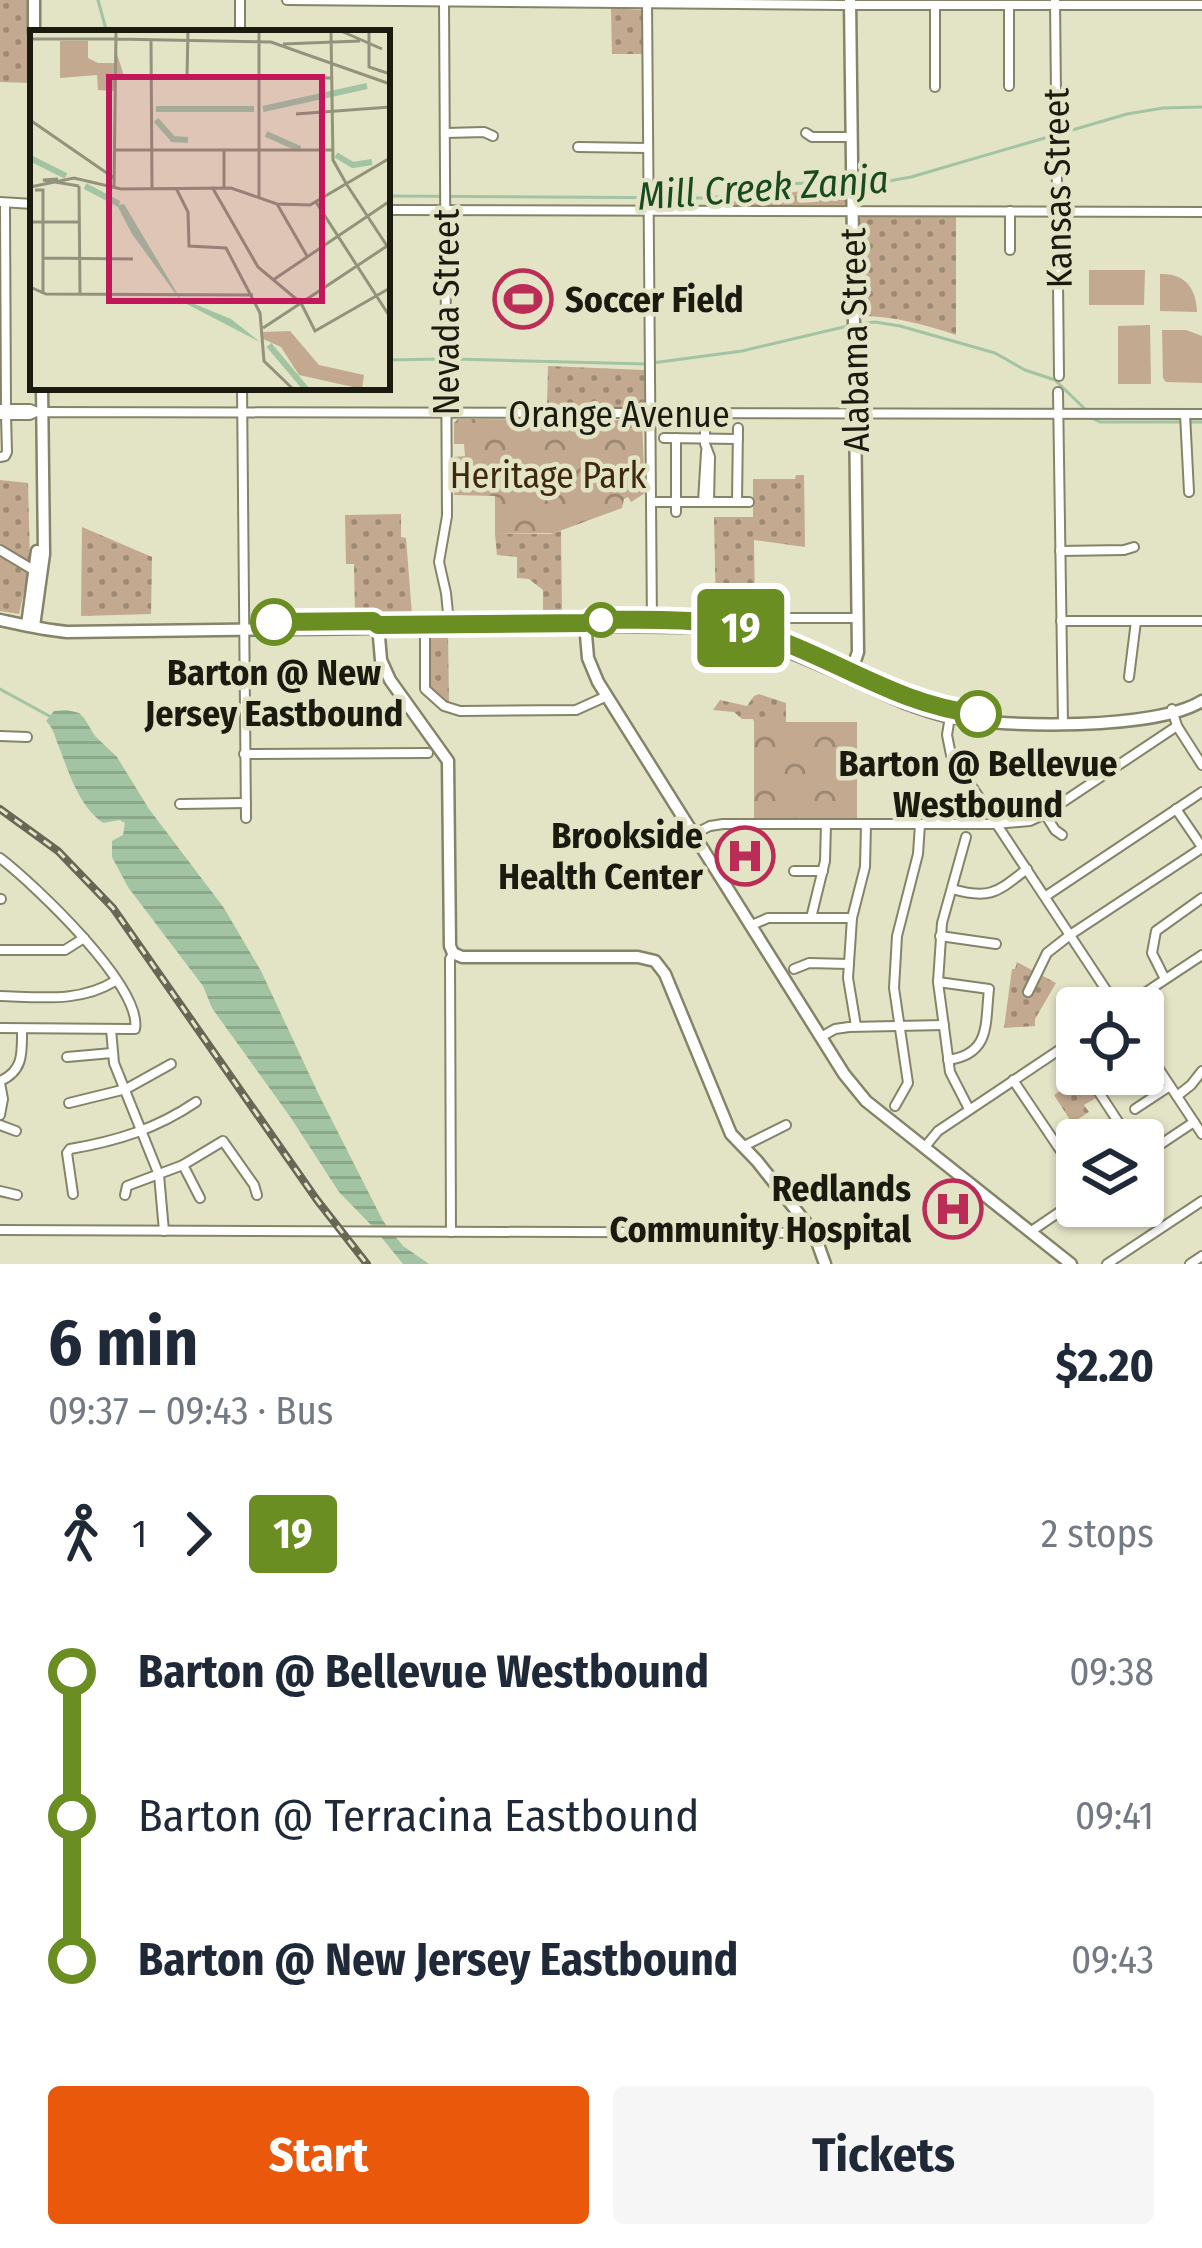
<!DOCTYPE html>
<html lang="en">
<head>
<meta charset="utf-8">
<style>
	body { margin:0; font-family:"Fira Sans Condensed",sans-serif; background:#f6f6f7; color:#1f2937; height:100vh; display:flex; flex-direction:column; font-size:45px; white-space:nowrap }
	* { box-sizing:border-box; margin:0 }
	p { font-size:39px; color:#747a83 }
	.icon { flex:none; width:66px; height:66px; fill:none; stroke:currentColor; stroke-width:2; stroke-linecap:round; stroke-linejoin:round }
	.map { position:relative; height:1264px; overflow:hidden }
	.panel { display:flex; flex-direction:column; background:#fff; flex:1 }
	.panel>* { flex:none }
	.badge { padding:0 24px; border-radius:9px; font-size:42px; line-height:78px }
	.fabs { position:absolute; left:1056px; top:987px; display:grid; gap:24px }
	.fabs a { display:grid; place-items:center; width:108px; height:108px; border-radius:12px; background:#fff; box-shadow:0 3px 9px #0004; font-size:60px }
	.map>.badge { position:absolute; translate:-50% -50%; box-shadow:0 0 0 6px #fff }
	.legs { display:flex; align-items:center; gap:18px; height:132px; padding:0 48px; font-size:39px }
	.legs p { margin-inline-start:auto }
	.overview { display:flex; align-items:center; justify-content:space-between; height:204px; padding:0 48px }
	h1 { font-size:66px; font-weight:700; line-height:90px }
	.button { display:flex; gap:24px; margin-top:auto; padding:24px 48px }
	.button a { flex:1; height:138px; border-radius:12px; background:#ea580c; color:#fff; font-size:48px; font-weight:700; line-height:138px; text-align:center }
	.button a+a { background:#f6f6f7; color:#1f2937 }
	ul { padding:0 48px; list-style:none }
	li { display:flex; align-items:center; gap:42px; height:144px; font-size:45px }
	li i { display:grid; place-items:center; width:18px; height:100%; margin:0 15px; background:currentColor }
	li i::after { content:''; width:30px; height:30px; margin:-15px; border:9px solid; border-radius:50%; background:#fff }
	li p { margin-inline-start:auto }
	li:first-child i { background:linear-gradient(#0000 50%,currentColor 0) }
	li:last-child i { background:linear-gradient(currentColor 50%,#0000 0) }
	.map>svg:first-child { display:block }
	.grass { fill:url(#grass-dots) }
	.forest { fill:url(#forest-crowns) }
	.garden { fill:#c2a98f }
	.water { fill:url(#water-rules) }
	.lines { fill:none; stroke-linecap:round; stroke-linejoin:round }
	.stream { stroke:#a2c4a3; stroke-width:3 }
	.minor-casing { stroke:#858469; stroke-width:12 }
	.major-casing { stroke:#858469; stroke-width:15 }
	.minor { stroke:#fff; stroke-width:8 }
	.major { stroke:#fff; stroke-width:10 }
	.rail-casing { stroke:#676755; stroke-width:8 }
	.rail { stroke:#e3e3c6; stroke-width:3; stroke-dasharray:9; stroke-linecap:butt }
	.line-1-casing { stroke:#fff; stroke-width:27 }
	.line-1 { stroke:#6b8e23; stroke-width:18 }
	.stop-1-dot { fill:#fff; stroke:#6b8e23; stroke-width:6 }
	.labels { text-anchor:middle; stroke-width:9; stroke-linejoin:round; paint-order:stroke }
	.street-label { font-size:36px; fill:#1a1a0f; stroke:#e3e3c6 }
	.poi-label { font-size:36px; font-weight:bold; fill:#1a1a0f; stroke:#e3e3c6; text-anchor:end }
	.park-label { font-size:36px; fill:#40280c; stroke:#e3e3c6 }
	.stop-label { font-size:36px; font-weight:bold; fill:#1a1a0f; stroke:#e3e3c6 }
	.water-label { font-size:39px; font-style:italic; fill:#184a1f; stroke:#e3e3c6 }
	.inset-river { fill:none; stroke:#a2c4a3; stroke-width:6 }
	.inset-road { fill:none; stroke:#93937d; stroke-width:3 }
	.view { fill:#c2185b; fill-opacity:0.15; stroke:#c2185b; stroke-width:6 }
	.inset-edge { fill:none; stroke:#1a1a0f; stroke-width:6 }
</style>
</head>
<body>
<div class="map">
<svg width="1202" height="1264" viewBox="0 0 1202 1264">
	<defs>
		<pattern id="grass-dots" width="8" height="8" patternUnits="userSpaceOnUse" patternTransform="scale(3)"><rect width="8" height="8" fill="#c2a98f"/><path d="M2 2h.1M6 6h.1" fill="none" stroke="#9d8973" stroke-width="1.8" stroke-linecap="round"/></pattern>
		<pattern id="forest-crowns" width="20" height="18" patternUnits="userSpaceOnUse" patternTransform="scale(3)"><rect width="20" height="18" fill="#c2a98f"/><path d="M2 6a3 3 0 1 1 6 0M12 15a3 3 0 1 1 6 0" fill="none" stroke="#9d8973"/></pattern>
		<pattern id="water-rules" width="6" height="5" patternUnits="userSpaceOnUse" patternTransform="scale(3)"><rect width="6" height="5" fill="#a2c4a3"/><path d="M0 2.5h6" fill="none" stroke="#8ba88b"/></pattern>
	</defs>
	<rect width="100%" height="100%" fill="#e3e3c6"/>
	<g class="grass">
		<path d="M0 0H29V83L0 82Z"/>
		<path d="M611 8 642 10V54H612Z"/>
		<path d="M846 189V208L728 210V202C768 194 805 190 846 189Z"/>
		<path d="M861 216H956V335C924 324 893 316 860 316L859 224Z"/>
		<path d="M548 366 644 370 645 406 642 409H547Z"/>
		<path d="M796 475H804L805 547 754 540 755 613H716L714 517H753V479H795Z"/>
		<path d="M0 480 28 483 30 562 0 544Z"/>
		<path d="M401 514V537L406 538 412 615 355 616 354 564H346L345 515Z"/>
		<path d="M82 527 152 557 151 614 81 616Z"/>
		<path d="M561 531 562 613H543V590L529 579 517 578V557L497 555 495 534H550Z"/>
		<path d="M0 554 28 573 19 614 0 611Z"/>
		<path d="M428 632H448L449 704 427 686Z"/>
		<path d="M759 694 786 703V722H754L753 719H742L734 712 713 710 720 700 747 706 754 696Z"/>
		<path d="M1017 962 1056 983 1035 1019V1026L1004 1028 1012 969H1015Z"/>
		<path d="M1085 1074 1099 1096 1084 1105 1089 1112 1072 1123 1054 1095Z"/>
	</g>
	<g class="forest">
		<path d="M458 419 642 420 645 493 631 502 628 497 624 499 622 508 554 533 495 534V496L454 495V457L465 456 464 444H454V423Z"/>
		<rect x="754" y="722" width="103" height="96"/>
	</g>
	<g class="garden">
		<path d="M1089 270H1145L1144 305H1089Z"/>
		<path d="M1160 274C1185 273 1196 288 1197 312L1160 311Z"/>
		<path d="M1150 325 1151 384H1118V326Z"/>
		<path d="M1162 330H1186L1202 336V383L1166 382 1163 378Z"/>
	</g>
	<path class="water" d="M67 710 79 713 84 718 95 736 117 757 149 809 224 908 261 971 318 1093 383 1221 403 1246 429 1264H403L373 1227 339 1192 291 1118 212 1008 203 986 128 887 112 857V841L123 835 125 823 120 820 103 823C79 806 69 773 59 747 54 735 54 729 46 721L54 711Z"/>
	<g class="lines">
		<g class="stream">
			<path d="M98 0 107 33"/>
			<path d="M387 196 703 198 729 196 776 184 889 181 911 177 1127 114 1163 108 1202 107"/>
			<path d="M860 324 875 322 900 326 995 353 1025 370 1055 380 1087 411"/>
			<path d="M454 359 646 364"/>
			<path d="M387 360 442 359"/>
			<path d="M652 363 742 351 848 326"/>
			<path d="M1092 418 1100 422H1180"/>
			<path d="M1188 422H1202"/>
			<path d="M0 689 51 717"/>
		</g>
		<defs>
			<g id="minor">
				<path d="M240 0V33"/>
				<path d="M287 0 840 5H1202"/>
				<path d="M444 1 447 516 439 562 446 593 449 623"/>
				<path d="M647 1 652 626"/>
				<path d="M1055 1 1059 376"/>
				<path d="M935 5V87"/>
				<path d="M1009 6V86"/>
				<path d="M446 133 484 132 493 136"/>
				<path d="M806 133 812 137H852"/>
				<path d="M578 147 648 148"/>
				<path d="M0 202 33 204"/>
				<path d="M5 207 6 409"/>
				<path d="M387 210 1202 212"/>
				<path d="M1010 211V250"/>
				<path d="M242 387 246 818"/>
				<path d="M1058 392 1063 723"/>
				<path d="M0 409H30L35 411"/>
				<path d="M705 414V444L710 457 709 502"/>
				<path d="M1185 414 1189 492"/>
				<path d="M0 415H30L36 412 1202 414"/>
				<path d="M664 438 738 439"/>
				<path d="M0 457 5 456 7 452 6 415"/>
				<path d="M651 502H749"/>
				<path d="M703 502 706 452"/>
				<path d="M737 502 738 428"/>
				<path d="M676 512V438"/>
				<path d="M0 550 35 571"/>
				<path d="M1060 551 1124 550 1134 547"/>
				<path d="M763 618H857"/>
				<path d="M1061 621H1202"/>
				<path d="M425 625V689L444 706 460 711 576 710 607 696"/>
				<path d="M1129 677 1136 621"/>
				<path d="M1172 709 1177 726 1202 765"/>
				<path d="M951 710 947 735 951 755 1118 1008"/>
				<path d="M0 736 27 737"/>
				<path d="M244 754 428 753"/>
				<path d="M180 804 246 803"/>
				<path d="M1176 809 1202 847"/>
				<path d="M1045 814 1055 830 1062 835"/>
				<path d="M694 834 710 826 723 824H995L1030 821 1045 814 1177 726"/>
				<path d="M966 837 942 923 938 982 950 1072 969 1109"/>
				<path d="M0 858C34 884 143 987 135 1029H131L0 1028"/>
				<path d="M794 871H823"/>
				<path d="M952 889C991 900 997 892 1027 869"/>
				<path d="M1046 896 1202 792"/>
				<path d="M0 899H1"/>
				<path d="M811 918 825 861 826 824"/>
				<path d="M752 925 768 918H852"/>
				<path d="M940 936 996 944"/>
				<path d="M0 950H65L84 938"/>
				<path d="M794 969 809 963 849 964"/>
				<path d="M1165 979 1152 953 1156 931 1202 898"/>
				<path d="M938 982 989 989C985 1024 991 1054 948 1060"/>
				<path d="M1028 992 1047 953 1070 935 1202 848"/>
				<path d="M0 996C39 997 80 1003 115 981"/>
				<path d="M1122 1008 1202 955"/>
				<path d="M856 1026 848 978 852 918 865 867 866 824"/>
				<path d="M111 1029 114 1063 159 1175 164 1231"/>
				<path d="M821 1037 835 1029 849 1027 944 1025"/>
				<path d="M1068 1045 1077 1059"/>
				<path d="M1143 1045 1202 1134"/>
				<path d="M67 1057 112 1053"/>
				<path d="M1087 1074 1130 1140"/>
				<path d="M1013 1080 1077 1175"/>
				<path d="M1121 1080 1124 1074"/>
				<path d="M0 1081C24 1071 22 1052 22 1029"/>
				<path d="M0 1083 3 1099 0 1115"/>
				<path d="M1177 1096 1191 1085 1202 1071"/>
				<path d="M69 1103 126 1089 171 1064"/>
				<path d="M895 1106 908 1083 894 988 897 936 918 854 920 824"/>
				<path d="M1135 1109 1170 1086"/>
				<path d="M0 1125 16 1131"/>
				<path d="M744 1146 786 1125"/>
				<path d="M924 1148 938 1131 1077 1038"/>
				<path d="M1143 1156 1194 1122"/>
				<path d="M183 1165 200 1198"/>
				<path d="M0 1191 17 1195"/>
				<path d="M73 1194 67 1153 70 1149C117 1141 156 1129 196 1102"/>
				<path d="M125 1195 127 1186 183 1165 223 1141 254 1185 257 1195"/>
				<path d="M0 1230 814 1233"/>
				<path d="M451 1232 450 959 453 953"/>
				<path d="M1030 1232 1077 1200"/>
				<path d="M1107 1264 1202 1201"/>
				<path d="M1190 1264 1202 1256"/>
			</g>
			<g id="major">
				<path d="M34 0V33"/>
				<path d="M0 620C23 625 44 630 67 632L372 628 378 625 578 623 592 626 689 627C767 633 834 673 905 703 920 708 935 714 951 717 1005 728 1156 730 1202 701"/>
				<path d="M585 623 588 658 598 682 844 1074 866 1101 1071 1264"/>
				<path d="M27 625 37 551"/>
				<path d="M378 625 381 660 390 680 448 761 450 946 453 953 462 957H638L655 961 665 974 731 1134 757 1161 814 1233 825 1264"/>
				<path d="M34 626 44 554 42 387"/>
				<path d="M849 678 858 652 850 0"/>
			</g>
		</defs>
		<use href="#minor" class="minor-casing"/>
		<use href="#major" class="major-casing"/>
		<use href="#minor" class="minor"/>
		<use href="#major" class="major"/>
		<defs>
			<path id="rail" d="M0 809 58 851 113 908 317 1200 367 1264"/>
		</defs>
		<use href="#rail" class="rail-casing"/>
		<use href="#rail" class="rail"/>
	</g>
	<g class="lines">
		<defs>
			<path id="line-1" d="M274 622 373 621 378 625 585 623 592 620C652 620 711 616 768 636 839 661 902 706 978 714"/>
		</defs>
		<use href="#line-1" class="line-1-casing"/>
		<use href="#line-1" class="line-1"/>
	</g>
	<defs>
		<symbol id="stadium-ring" viewBox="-11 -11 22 22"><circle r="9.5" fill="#e3e3c6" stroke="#bb2c57" stroke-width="1.5"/><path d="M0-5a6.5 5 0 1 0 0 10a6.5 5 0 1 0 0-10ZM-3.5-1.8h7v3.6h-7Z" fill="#bb2c57"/></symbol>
		<symbol id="hospital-ring" viewBox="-11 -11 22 22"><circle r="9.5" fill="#e3e3c6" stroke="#bb2c57" stroke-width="1.5"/><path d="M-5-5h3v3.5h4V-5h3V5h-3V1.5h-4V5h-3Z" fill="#bb2c57"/></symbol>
	</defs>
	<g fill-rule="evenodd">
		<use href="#stadium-ring" x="490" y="266" width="66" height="66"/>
		<use href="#hospital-ring" x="712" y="823" width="66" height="66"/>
		<use href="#hospital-ring" x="920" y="1176" width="66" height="66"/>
	</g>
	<g class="stop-1-dot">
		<circle cx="601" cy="620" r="15"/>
		<circle cx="274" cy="622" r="21"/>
		<circle cx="978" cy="714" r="21"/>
	</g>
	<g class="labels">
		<g class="street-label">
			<text transform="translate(1057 188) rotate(-91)" y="13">Kansas Street</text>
			<text transform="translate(446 312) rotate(-90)" y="13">Nevada Street</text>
			<text transform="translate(854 340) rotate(-91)" y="13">Alabama Street</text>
			<text x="619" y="427">Orange Avenue</text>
		</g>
		<g class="poi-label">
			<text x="565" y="312" text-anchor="start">Soccer Field</text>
			<text x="703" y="848">Brookside<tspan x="703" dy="41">Health Center</tspan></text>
			<text x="911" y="1201">Redlands<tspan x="911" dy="41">Community Hospital</tspan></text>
		</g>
		<g class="park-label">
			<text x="548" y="488">Heritage Park</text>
		</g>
		<g class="stop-label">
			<text x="274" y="685">Barton @ New<tspan x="274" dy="41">Jersey Eastbound</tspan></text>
			<text x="978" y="776">Barton @ Bellevue<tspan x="978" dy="41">Westbound</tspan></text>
		</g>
		<g class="water-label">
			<text transform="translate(763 187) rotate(-4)" y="14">Mill Creek Zanja</text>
		</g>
	</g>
	<g transform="translate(30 30)">
		<rect width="360" height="360" fill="#e3e3c6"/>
		<path d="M30 11H58V28L68 33H85L86 21 94 46 84 45V61L68 60 67 45 30 48Z" fill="#c2a98f"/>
		<path d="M260 301 289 335 334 345 332 359 269 345 251 317 233 309 232 302Z" fill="#c2a98f"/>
		<path d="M94 174 150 268 201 289 230 312 151 271 102 204 87 175Z" fill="#a2c4a3"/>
		<path class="inset-river" d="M126 79H224M233 79 337 56M126 90 143 109 158 110M236 104 270 119M306 125 323 135 342 132M0 128 36 146M55 156 89 174M239 315 276 359"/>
		<path class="inset-road" d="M229 1V167M301 1 303 130 317 155M311 1 352 19M339 1V37L360 44M0 9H89M86 9 241 12 360 54M121 9 122 158M253 14 330 11M85 46 302 48M157 47 158 1M266 84 360 77M0 90 84 148M85 120H303M194 120V158M28 149 13 150 49 156M317 155 359 219M49 156 50 265M0 157 44 148 91 159 201 158 247 174 280 175 360 128M182 157 228 237 271 273 285 301 360 258M84 158 86 1M146 158 158 182 159 216 196 218 230 283 234 331 263 359M5 160H13V264M286 172 360 287M247 174 277 226M0 192H49M13 228 103 229M243 250 360 171M0 257 16 264 223 265M271 273 360 214M233 298 271 273"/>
		<path class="view" d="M79 47H292V271H79Z"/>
		<rect width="360" height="360" class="inset-edge"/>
	</g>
</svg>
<div class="fabs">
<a><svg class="icon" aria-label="locate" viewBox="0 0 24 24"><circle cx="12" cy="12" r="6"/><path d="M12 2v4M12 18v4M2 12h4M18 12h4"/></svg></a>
<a><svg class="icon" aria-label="layers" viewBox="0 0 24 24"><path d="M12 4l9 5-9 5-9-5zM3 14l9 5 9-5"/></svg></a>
</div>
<b class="badge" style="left:741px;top:628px;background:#6b8e23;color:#fff">19</b>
</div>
<section class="panel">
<div class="overview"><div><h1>6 min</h1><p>09:37 – 09:43 · Bus</p></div><b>$2.20</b></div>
<div class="legs"><svg class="icon" aria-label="walk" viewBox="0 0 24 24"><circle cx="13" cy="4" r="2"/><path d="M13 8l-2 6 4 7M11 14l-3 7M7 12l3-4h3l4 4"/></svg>1<svg class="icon" aria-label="forward" viewBox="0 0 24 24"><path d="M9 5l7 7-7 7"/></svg><b class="badge" style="background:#6b8e23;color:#fff">19</b><p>2 stops</p></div>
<ul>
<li><i style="color:#6b8e23"></i><b>Barton @ Bellevue Westbound</b><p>09:38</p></li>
<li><i style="color:#6b8e23"></i><span>Barton @ Terracina Eastbound</span><p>09:41</p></li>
<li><i style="color:#6b8e23"></i><b>Barton @ New Jersey Eastbound</b><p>09:43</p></li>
</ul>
<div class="button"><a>Start</a><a>Tickets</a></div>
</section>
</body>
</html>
